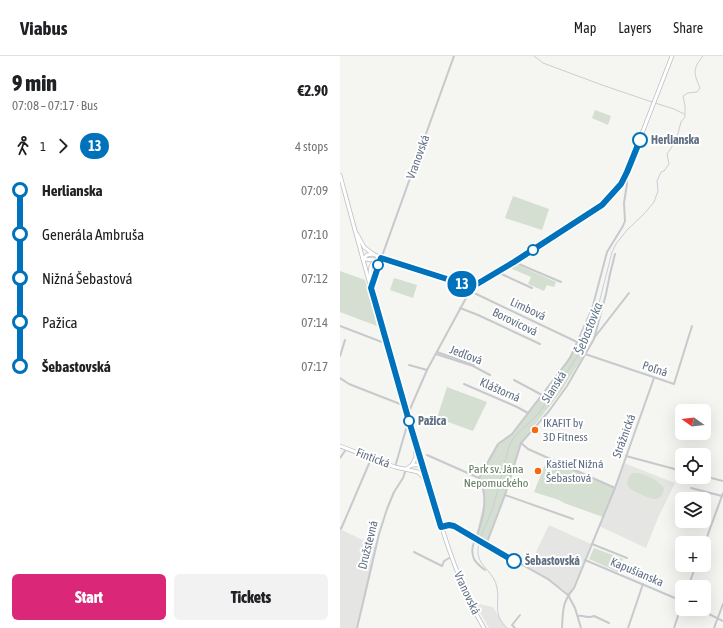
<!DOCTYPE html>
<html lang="en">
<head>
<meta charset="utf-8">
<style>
	body { margin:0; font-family:"Asap Condensed",sans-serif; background:#f2f2f2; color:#202124; height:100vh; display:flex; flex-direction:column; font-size:15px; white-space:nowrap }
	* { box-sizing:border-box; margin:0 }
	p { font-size:13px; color:#757577 }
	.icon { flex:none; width:22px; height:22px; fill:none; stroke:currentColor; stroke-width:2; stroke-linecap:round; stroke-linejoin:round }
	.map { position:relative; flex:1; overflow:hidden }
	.details { display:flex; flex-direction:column; background:#fff; width:340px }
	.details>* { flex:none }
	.badge { padding:0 8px; border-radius:13px; font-size:14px; line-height:26px }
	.needle { width:26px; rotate:285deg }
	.buttons { position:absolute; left:335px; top:348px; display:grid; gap:8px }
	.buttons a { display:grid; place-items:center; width:36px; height:36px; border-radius:6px; background:#fff; box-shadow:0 4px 16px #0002; font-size:20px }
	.map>.badge { position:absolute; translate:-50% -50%; box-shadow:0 0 0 2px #fff }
	.legs { display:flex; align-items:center; gap:6px; height:44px; padding:0 12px; font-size:13px }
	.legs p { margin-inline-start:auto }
	.head { display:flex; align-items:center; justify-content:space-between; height:68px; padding:0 12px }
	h1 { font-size:22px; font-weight:800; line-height:30px }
	.cta { display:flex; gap:8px; margin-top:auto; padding:8px 12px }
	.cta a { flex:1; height:46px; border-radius:6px; background:#db2777; color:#fff; font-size:16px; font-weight:800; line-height:46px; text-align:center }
	.cta a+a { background:#f2f2f2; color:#202124 }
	ul { padding:0 12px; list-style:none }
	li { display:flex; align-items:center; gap:14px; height:44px; font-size:15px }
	li i { display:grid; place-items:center; width:6px; height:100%; margin:0 5px; background:currentColor }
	li i::after { content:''; width:10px; height:10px; margin:-5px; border:3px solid; border-radius:50%; background:#fff }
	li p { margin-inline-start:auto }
	li:first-child i { background:linear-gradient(#0000 50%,currentColor 0) }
	li:last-child i { background:linear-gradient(currentColor 50%,#0000 0) }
	header { display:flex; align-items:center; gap:24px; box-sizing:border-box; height:56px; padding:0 20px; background:#fff; border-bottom:1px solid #e0e0e0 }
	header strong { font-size:19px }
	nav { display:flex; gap:22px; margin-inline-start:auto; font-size:14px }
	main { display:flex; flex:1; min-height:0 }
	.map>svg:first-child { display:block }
	.built { fill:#e5e6e4 }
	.green { fill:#d4ded1 }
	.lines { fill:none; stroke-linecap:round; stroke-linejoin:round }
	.stream { stroke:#c7cfd5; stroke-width:1 }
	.secondary-casing { stroke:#bbbec3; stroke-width:4.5 }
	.primary-casing { stroke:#bbbec2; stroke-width:4.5 }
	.street { stroke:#c7c9cd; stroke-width:2 }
	.secondary { stroke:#fff; stroke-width:3 }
	.primary { stroke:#fff; stroke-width:3 }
	.line-1-casing { stroke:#fff; stroke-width:9 }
	.line-1 { stroke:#0072bc; stroke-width:6 }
	.stop-1-dot { fill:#fff; stroke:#0072bc; stroke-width:2 }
	.poi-dot { fill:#f56811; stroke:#fff; stroke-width:1.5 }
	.labels { text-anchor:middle; stroke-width:4; stroke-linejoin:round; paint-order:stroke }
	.stop-label { font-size:12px; font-weight:bold; fill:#617085; stroke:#fff; text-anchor:start }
	.street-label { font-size:12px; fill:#617085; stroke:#fff }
	.poi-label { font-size:12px; fill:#617085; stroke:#fff; text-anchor:start }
	.park-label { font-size:12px; fill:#627c60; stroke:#fff }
	.water-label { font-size:13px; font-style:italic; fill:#61798a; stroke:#fff }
</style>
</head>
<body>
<header>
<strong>Viabus</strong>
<nav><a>Map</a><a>Layers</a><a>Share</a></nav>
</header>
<main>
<section class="details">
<div class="head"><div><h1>9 min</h1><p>07:08 – 07:17 · Bus</p></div><b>€2.90</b></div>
<div class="legs"><svg class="icon" aria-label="walk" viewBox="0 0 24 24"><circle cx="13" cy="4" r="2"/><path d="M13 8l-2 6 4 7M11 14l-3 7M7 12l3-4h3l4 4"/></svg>1<svg class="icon" aria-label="forward" viewBox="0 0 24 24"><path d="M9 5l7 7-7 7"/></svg><b class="badge" style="background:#0072bc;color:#fff">13</b><p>4 stops</p></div>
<ul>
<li><i style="color:#0072bc"></i><b>Herlianska</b><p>07:09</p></li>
<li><i style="color:#0072bc"></i><span>Generála Ambruša</span><p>07:10</p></li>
<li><i style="color:#0072bc"></i><span>Nižná Šebastová</span><p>07:12</p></li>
<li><i style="color:#0072bc"></i><span>Pažica</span><p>07:14</p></li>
<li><i style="color:#0072bc"></i><b>Šebastovská</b><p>07:17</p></li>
</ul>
<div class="cta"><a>Start</a><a>Tickets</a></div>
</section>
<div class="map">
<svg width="383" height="572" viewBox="0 0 383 572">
	<rect width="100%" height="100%" fill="#f5f5f1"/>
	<g class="built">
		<path d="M284 407 335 427 318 462 306 492 259 470Z"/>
		<path d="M209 469 251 488 229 540 223 533 188 513Z"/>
		<path d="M0 473 37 491 24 547 17 572H0Z"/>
		<path d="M140 548 153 551 163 567 167 572H149L137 551Z"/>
	</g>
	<g class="green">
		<path d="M255 54 271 60 268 69 252 62Z"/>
		<path d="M173 140 209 153 202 174 165 162Z"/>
		<path d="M171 206 216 226 214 231 207 229 204 235 188 228 191 221 165 210Z"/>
		<path d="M0 215 25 224 37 270 0 256Z"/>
		<path d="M54 222 77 229 73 242 50 234Z"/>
		<path d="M237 288 245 297 220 337 181 386 169 427 146 487 136 481 144 446V436L139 421C149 402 154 390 172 378L223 311Z"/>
		<path d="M107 331 147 346 133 375 97 362Z"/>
		<path d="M208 401 275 432 263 461 224 447 219 444 194 436Z"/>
		<path d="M292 417C303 416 317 423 324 432L323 437C322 439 320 441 319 442 313 445 306 440 300 438 289 433 282 429 292 417Z"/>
		<path d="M254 492 283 503 278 516 249 503Z"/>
	</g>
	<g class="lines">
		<g class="stream">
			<path d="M194 0 203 7 262 29 312 46"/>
			<path d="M315 47 334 53 344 58"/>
			<path d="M167 572C152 558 160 548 157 532 155 517 139 510 138 498 136 485 149 464 153 451 159 432 163 411 169 391L173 382 199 357 243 292 250 278 256 259 272 196 276 188 287 174 304 158 314 146 318 135 317 125 321 116 324 115 329 108 327 98 336 85 341 66 345 61V50L343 40 348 37 357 36 360 32C354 18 352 13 363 0"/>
		</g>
		<defs>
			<g id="secondary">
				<path d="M17 178 24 191 33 198"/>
				<path d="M23 203 27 199 33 198 41 202 132 231C158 215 184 199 210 183 240 164 270 148 287 116L332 0"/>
				<path d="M23 203 36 204 41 202"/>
				<path d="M31 228C30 220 28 210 36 204"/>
				<path d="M0 390 55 411 78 416 83 421 89 432"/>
				<path d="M72 409 76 401 75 390"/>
				<path d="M66 413 72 409H83"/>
			</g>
			<path id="primary" d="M0 119C26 215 52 312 82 408 100 464 114 521 144 572"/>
		</defs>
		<use href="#secondary" class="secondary-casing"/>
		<use href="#primary" class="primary-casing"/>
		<g class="street">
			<path d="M174 206 221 226"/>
			<path d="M157 216 192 232"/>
			<path d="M32 228 114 0"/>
			<path d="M130 235 237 286"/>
			<path d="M120 252 138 259 200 288"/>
			<path d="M0 270 47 288"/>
			<path d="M254 282 289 237"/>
			<path d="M237 288 245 298 334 328 352 270"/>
			<path d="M97 296 134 309"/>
			<path d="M96 298 133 310 150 319"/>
			<path d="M0 300 5 284"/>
			<path d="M69 309 87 314"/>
			<path d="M0 322 9 328 60 348"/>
			<path d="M174 324 202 339"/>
			<path d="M124 328 177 351 188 357"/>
			<path d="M67 360 87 314 132 231"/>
			<path d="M181 387 188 393 275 432"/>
			<path d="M87 399 139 422"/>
			<path d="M286 400 342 415"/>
			<path d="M0 402 7 392"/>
			<path d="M55 411 66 373"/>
			<path d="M364 420 383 425"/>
			<path d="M351 432 382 440"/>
			<path d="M165 439 233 463"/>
			<path d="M101 471C115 467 125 477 137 484"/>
			<path d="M0 472 1 473 31 403"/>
			<path d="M143 487 208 523 228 539 235 552 241 572"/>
			<path d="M252 488 287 502"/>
			<path d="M146 489 165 439 181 387 209 355 227 330 254 283 266 238 270 218 275 198"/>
			<path d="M364 489 383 437"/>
			<path d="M74 496 102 510 104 505 111 501"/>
			<path d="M245 504 342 545"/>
			<path d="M145 514C141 511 136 507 134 503 130 494 134 486 137 479 144 461 148 439 139 422L158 388 172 378 230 302 252 253 267 196 283 170 285 165 284 147 287 128V116"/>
			<path d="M348 531 356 509"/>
			<path d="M359 553 383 565"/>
			<path d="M238 560C244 559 248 563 254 560L269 567"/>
			<path d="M17 572 39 478 47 453 54 436 63 422 66 413"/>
			<path d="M175 572 172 569 180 559"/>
			<path d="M222 572C223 555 222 546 234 532L275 432 314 322"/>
			<path d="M288 572 303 528"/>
			<path d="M334 572 342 548"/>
			<path d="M374 572 383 548"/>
		</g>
		<use href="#secondary" class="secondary"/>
		<use href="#primary" class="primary"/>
	</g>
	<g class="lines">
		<defs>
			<path id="line-1" d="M174 505 114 470 109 469 101 471 69 365 34 242 31 232 41 202 132 231 174 206 262 149 281 128 287 116 300 84"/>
		</defs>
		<use href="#line-1" class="line-1-casing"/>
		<use href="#line-1" class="line-1"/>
	</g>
	<g class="stop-1-dot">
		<circle cx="300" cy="84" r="7"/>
		<circle cx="193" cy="194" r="5"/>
		<circle cx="38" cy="209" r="5"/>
		<circle cx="69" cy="365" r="5"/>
		<circle cx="174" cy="505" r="7"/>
	</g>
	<g class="poi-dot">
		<circle cx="195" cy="374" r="4"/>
		<circle cx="198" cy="415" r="4"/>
	</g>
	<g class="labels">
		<g class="stop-label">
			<text x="311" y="88">Herlianska</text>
			<text x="78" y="369">Pažica</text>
			<text x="185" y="509">Šebastovská</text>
		</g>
		<g class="street-label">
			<text transform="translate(78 101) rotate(-70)" y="4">Vranovská</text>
			<text transform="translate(188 253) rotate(25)" y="4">Limbová</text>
			<text transform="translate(175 266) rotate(26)" y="4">Borovicová</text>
			<text transform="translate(126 299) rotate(21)" y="4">Jedľová</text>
			<text transform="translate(315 313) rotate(18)" y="4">Poľná</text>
			<text transform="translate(214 331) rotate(-57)" y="4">Slanská</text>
			<text transform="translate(160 334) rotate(24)" y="4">Kláštorná</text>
			<text transform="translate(284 380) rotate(-70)" y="4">Strážnická</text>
			<text transform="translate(33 402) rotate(21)" y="4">Fintická</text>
			<text transform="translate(28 489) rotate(-76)" y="4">Družstevná</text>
			<text transform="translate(297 516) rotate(23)" y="4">Kapušianska</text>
			<text transform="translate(127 537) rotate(65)" y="4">Vranovská</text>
		</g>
		<g class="poi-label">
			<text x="203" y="371">IKAFIT by<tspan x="203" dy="14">3D Fitness</tspan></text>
			<text x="206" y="412">Kaštieľ Nižná<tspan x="206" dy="14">Šebastová</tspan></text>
		</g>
		<g class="park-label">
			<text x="156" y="417">Park sv. Jána<tspan x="156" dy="14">Nepomuckého</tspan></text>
		</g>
		<g class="water-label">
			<text transform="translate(248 272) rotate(-68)" y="5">Šebastovka</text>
		</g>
	</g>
</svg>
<div class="buttons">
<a><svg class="needle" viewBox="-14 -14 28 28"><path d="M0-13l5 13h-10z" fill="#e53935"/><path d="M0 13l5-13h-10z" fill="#757577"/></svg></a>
<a><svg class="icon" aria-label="locate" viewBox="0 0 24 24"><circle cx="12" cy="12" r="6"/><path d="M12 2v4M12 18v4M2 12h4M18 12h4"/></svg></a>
<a><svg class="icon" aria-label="layers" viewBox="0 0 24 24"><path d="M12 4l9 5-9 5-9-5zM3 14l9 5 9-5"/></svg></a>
<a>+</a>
<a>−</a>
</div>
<b class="badge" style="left:122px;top:228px;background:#0072bc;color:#fff">13</b>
</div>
</main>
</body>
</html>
